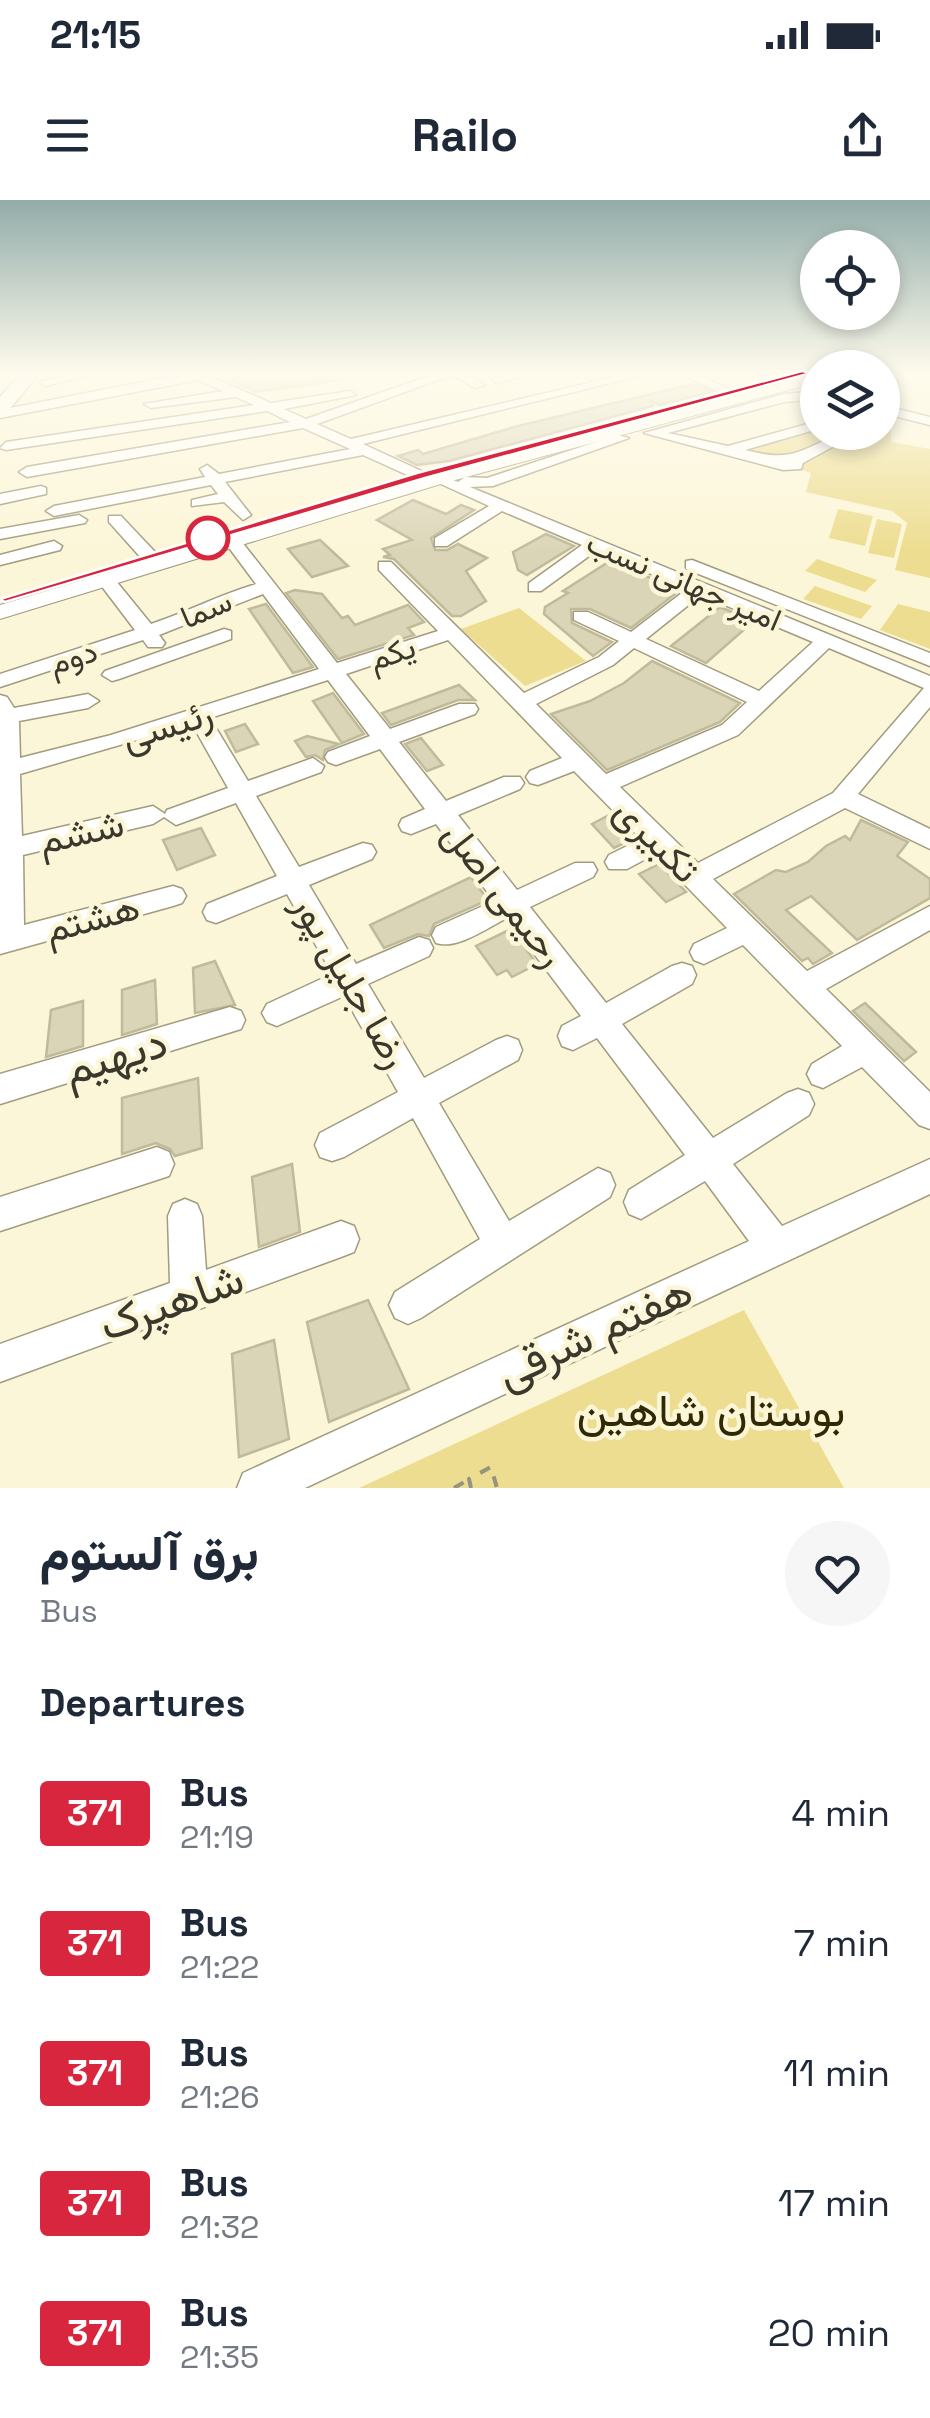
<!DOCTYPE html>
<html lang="en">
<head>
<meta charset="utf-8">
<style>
	body { margin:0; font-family:"Space Grotesk",Vazirmatn,sans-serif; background:#f6f6f7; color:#1f2937; height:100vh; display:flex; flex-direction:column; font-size:38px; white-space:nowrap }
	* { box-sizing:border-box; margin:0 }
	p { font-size:32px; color:#747a83 }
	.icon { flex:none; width:55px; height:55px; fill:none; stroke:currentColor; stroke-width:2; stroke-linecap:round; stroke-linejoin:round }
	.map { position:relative; height:1288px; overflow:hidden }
	.details { display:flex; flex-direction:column; background:#fff; flex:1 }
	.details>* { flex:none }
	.badge { padding:0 20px; border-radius:8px; font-size:35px; line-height:65px }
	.tools { position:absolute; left:800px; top:30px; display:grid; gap:20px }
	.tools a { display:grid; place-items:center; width:100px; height:100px; border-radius:50%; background:#fff; box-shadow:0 5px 15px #0003; font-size:50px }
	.map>.badge { position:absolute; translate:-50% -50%; box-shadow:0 0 0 5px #fff }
	h2 { padding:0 40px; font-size:38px; line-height:90px }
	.round { display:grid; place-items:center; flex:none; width:105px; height:105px; border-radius:52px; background:#f6f6f7 }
	.headline { display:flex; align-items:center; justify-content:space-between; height:170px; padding:0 40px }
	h1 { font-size:48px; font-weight:800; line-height:75px }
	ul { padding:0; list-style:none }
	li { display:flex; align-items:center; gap:30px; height:130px; padding:0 40px }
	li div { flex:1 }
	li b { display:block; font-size:38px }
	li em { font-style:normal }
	li .badge { min-width:110px; font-weight:700; text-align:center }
	.status { display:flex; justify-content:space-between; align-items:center; height:70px; padding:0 50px; background:#fff; direction:ltr }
	.status svg { height:28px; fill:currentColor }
	header { display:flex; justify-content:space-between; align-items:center; height:130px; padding:0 40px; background:#fff; font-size:45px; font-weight:800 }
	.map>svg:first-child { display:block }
	.green { fill:#eddd90 }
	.building { fill:#dbd5b8; stroke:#c0ba9d; stroke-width:2.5 }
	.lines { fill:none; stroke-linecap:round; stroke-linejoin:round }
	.minor-casing { stroke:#a19b7f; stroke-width:3 }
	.major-casing { stroke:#a19b7f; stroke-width:2 }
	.highway-casing { stroke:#a19b7f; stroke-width:3 }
	.path { stroke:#97937e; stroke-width:4; stroke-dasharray:11 11; stroke-linecap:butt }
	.minor { fill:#fff; fill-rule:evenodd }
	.major { fill:#fff; fill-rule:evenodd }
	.highway { fill:#fff; fill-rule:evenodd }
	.line { fill:#d7263d; stroke:#fff; stroke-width:2.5 }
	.stop-dot { fill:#fff; stroke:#d7263d; stroke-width:5 }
	.labels { text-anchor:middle; stroke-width:9; stroke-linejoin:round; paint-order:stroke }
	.far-street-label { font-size:32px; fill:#3a382c; stroke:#fcf6d8 }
	.street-label { font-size:38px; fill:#3a382c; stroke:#fcf6d8 }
	.near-street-label { font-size:45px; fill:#3a382c; stroke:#fcf6d8 }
	.near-park-label { font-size:45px; fill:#312903; stroke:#fcf6d8 }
</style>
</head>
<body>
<div class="status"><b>21:15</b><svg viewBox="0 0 49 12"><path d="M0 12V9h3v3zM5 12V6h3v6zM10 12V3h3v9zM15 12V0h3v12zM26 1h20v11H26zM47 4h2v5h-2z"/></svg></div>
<header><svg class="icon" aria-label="menu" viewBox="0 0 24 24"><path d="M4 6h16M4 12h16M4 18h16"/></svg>Railo<svg class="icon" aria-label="share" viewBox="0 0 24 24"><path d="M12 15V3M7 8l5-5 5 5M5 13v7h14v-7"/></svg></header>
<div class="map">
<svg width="930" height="1288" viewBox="0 0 930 1288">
	<rect width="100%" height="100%" fill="#fcf6d8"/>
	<g class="green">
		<path d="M883 211 891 213V242L930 249V378L895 370 907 323 892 311 806 292 811 273 733 249 817 220 818 232H882Z"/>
		<path d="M838 309 873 316 865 346 829 338Z"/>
		<path d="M877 319 902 324 894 358 868 353Z"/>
		<path d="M817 359 877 380 865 392 805 371Z"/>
		<path d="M815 386 872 406 861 419 803 399Z"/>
		<path d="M898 404 930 412V449L880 430Z"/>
		<path d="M519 408 586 461 525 486 461 429Z"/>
		<path d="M744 1110 844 1288H359Z"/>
	</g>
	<g class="building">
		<path d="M216 173H342V180L256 192Z"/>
		<path d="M693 184 711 192 659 205 651 201 653 206 449 261 417 265 398 256 418 250 423 254 514 227Z"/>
		<path d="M413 300 446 314 461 305 474 310 431 338 435 350H447L458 344 487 358 466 371 486 401 461 416H452L394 359 383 357 390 355 383 349 412 340 377 320Z"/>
		<path d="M546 334 574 346 527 375 518 370 513 352Z"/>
		<path d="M320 340 348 366 312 377 288 349Z"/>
		<path d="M610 361 680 390 631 428 590 409H571L572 423 612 442 593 456 544 414 545 407 568 393 563 391Z"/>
		<path d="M295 390 322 394 342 418 348 416 355 425 408 405 424 422 408 428 414 435 338 459 286 393Z"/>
		<path d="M266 404 313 467 293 473 249 409Z"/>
		<path d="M720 407 754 421 706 463 671 446Z"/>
		<path d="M652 461 740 503 720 522 607 570 551 514 590 501 624 483Z"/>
		<path d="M459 485 475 500H458L391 525 382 513Z"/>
		<path d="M333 493 364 534 342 543 313 501Z"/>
		<path d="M245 524 258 544 236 552 225 531Z"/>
		<path d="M307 536 339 544 325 550 323 560 315 555 306 557 295 541Z"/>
		<path d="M421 538 443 565 427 571 405 544Z"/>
		<path d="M611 614 635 638 614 648 592 624Z"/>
		<path d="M861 620 908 642 897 656 930 679V698L857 740 811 696 786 710 832 753 813 764 808 758 802 761 734 694 776 670 786 672 808 662 826 646 845 636 850 640Z"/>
		<path d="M201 628 215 655 177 670 163 640Z"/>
		<path d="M659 664 686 692 666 702 639 674Z"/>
		<path d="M471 677 488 700 434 724 429 736 418 734 384 748 370 725Z"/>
		<path d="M511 729 537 764 512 777 507 770 497 775 476 746Z"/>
		<path d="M215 761 235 805 195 813 193 768Z"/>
		<path d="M155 780 157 824 122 835V790Z"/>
		<path d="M83 801V846L46 857 51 810Z"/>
		<path d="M865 803 916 852 904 861 853 811Z"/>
		<path d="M198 878 202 948 175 956 170 949 156 943 122 954V898Z"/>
		<path d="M292 964 300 1032 259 1047 252 977Z"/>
		<path d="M368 1100 409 1189 329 1222 307 1122Z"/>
		<path d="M274 1140 289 1239 239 1257 232 1154Z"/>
	</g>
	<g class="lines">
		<defs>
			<g id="minor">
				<path d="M74 173H97L46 186 40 182Z"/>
				<path d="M188 173H213L212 177 271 203 350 191 356 195 284 209 306 219 437 173H465L485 185 475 188 452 175 317 224 351 239 631 173H651L363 244 426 273V279H416L363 255 225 282 251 315 243 320 224 302 192 306V300L218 294 211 285 54 316 46 311 54 306 205 277 200 269 207 265 219 274 350 249 303 228 27 277 19 272 27 267 290 222 267 211 6 250 0 248 6 242 254 205 236 197 151 208 144 204 223 191 198 180 0 218V210Z"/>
				<path d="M510 173H533L497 183 491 179Z"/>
				<path d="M680 173H695L737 193 726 196Z"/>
				<path d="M788 173H804L818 178V187Z"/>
				<path d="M818 191V199L784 202 668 233 728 246 818 221V229L745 250C782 259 791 257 825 240L827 232H841L836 245 803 263 801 269 783 270 644 233 784 194Z"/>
				<path d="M882 205 930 217V225L882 213Z"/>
				<path d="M617 235 629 238 493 286 470 287 930 476V507L858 594 930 629V649L845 608 713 679 807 771 930 706V730L826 789 930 892V929L919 925 862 867 823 888 812 884 807 874 812 864 842 846 743 745 704 764 694 760 690 752 694 744 727 728 655 654 627 669H609L605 662 609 655 641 639 574 571 538 585 530 583 526 577 530 571 562 558 448 440 346 474 390 529 459 504H475L478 509 475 514 399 542 446 601 504 577H520L524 583 520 589 458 615 517 690 575 663H593L597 670 593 677 530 707 606 803 672 766 682 763 692 766 696 775 692 784 622 824 713 938 787 893 798 889 809 893 814 904 809 915 733 964 782 1026 930 959V994L305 1288H237L243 1273 749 1041 705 981 641 1019 629 1014 624 1002 629 990 685 955 597 838 573 850 562 846 558 836 562 826 581 816 507 718C487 728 457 750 436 743L432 735 436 727 494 701 436 624 411 634 402 631 399 625 402 619 425 609 380 549 336 565 328 562 325 557 328 552 370 536 328 480 210 518 248 581 313 558 324 566 321 572 256 596 299 667 363 643 372 645 376 652 372 659 309 685 356 764 419 737 429 740 433 748 429 756 368 784 424 878 496 840 507 836 518 840 522 850 518 860 439 903 509 1021 598 968 610 973 615 985 610 997 421 1118 408 1124 395 1118 389 1105 395 1092 480 1039 413 918 344 957 332 961 320 957 315 945 320 933 398 892 344 796 277 826 267 822 262 813 267 804 332 774 287 694 216 723 207 720 203 712 207 704 277 676 236 603 176 625 164 617 153 624 23 655 24 725 173 686 182 689 186 696 182 703 173 706 0 754V495L7 497 14 508 88 494 99 501 88 508 19 521 20 558 111 535 319 469 263 394 159 435 165 443 162 447H148L143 440 0 487V474L135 430 97 380 100 376H112L151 424C187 412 219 395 256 384L224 341 232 336 238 337 337 463 438 431 379 370V362H391L524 493 599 457 619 441 574 420V412H588L631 432 687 389 596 351 541 391H529V383L582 345 502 311 447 346H435V338L489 306 430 279 438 274 458 282 465 277 487 278ZM701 395 813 442 759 491 646 439ZM634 448 747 502 722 525 606 574 536 504 613 465ZM829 448 924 488 833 593 698 663 620 587 738 535ZM192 524 228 588 167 610 165 614 153 606 22 636 20 574Z"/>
				<path d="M41 286 46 288V294L0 304V294Z"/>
				<path d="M79 315 87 320 85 323 0 339V329Z"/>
				<path d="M109 316H121L155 352V360H143L109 322Z"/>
				<path d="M54 341 62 346 60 350 0 365V355Z"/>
				<path d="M692 360 930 453V466L686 369V361Z"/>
				<path d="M224 429 231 431V439L119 479 112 481 102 475 105 471Z"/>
				<path d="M230 807 241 811 245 820 241 829 0 904V874Z"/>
				<path d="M157 947 169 952 174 964 169 976 0 1031V997Z"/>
				<path d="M185 999 197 1004 202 1016 206 1070 341 1021 354 1026 359 1039 354 1052 341 1057 0 1182V1144L170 1083 168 1016 173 1004Z"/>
			</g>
			<path id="major" d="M818 173V182L444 283 0 419V405L432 275Z"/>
			<path id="highway" d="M22 173H40L7 212 0 214V197Z"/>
		</defs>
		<use href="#minor" class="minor-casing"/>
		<use href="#major" class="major-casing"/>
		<use href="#highway" class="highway-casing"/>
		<g class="path">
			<path d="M454 1288 466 1281"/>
			<path d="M471 1288 469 1279 491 1267 497 1288"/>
		</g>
		<use href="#minor" class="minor"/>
		<use href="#major" class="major"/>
		<use href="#highway" class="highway"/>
	</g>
	<linearGradient id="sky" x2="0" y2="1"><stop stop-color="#93aca9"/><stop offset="0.49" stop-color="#fefbed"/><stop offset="1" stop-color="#fefbed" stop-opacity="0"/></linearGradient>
	<rect width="930" height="353" fill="url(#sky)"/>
	<path class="line" d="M802 171 811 173 425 278 5 402 0 399 417 273Z"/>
	<circle class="stop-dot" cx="208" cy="338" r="20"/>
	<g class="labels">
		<g class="far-street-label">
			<text transform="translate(684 381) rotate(23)" y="11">امیر جهانی نسب</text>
			<text transform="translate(206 409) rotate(-23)" y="11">سما</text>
			<text transform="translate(392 453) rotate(-19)" y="11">یکم</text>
			<text transform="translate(73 457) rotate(-18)" y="11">دوم</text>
		</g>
		<g class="street-label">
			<text transform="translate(167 525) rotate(-17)" y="13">رئیسی</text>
			<text transform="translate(81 632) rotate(-13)" y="13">ششم</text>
			<text transform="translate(657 640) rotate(45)" y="13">تکبیری</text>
			<text transform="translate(504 694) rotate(52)" y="13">رحیمی اصل</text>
			<text transform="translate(92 718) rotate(-15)" y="13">هشتم</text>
			<text transform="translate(351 781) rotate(60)" y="13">رضا جلیل پور</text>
		</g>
		<g class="near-street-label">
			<text transform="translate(115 855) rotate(-17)" y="16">دیهیم</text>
			<text transform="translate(171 1101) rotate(-20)" y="16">شاهپرک</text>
			<text transform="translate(594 1131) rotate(-25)" y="16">هفتم شرقی</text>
		</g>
		<g class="near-park-label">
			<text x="711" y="1226">بوستان شاهین</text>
		</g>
	</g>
</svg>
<div class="tools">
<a><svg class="icon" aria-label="locate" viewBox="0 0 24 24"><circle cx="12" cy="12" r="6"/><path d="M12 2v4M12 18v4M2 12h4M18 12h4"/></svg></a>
<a><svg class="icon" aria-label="layers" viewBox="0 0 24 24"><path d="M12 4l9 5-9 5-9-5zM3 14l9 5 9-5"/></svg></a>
</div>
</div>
<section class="details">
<div class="headline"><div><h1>برق آلستوم</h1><p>Bus</p></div><a class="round"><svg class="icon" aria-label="heart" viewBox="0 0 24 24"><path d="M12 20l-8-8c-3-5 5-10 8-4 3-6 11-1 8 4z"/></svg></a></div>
<h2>Departures</h2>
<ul>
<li><span class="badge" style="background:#d7263d;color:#fff">371</span><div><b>Bus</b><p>21:19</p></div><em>4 min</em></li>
<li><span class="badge" style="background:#d7263d;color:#fff">371</span><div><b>Bus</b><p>21:22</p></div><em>7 min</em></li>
<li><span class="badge" style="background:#d7263d;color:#fff">371</span><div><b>Bus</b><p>21:26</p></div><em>11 min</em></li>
<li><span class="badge" style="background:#d7263d;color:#fff">371</span><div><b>Bus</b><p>21:32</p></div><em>17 min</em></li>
<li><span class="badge" style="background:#d7263d;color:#fff">371</span><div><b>Bus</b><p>21:35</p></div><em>20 min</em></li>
</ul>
</section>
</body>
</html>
